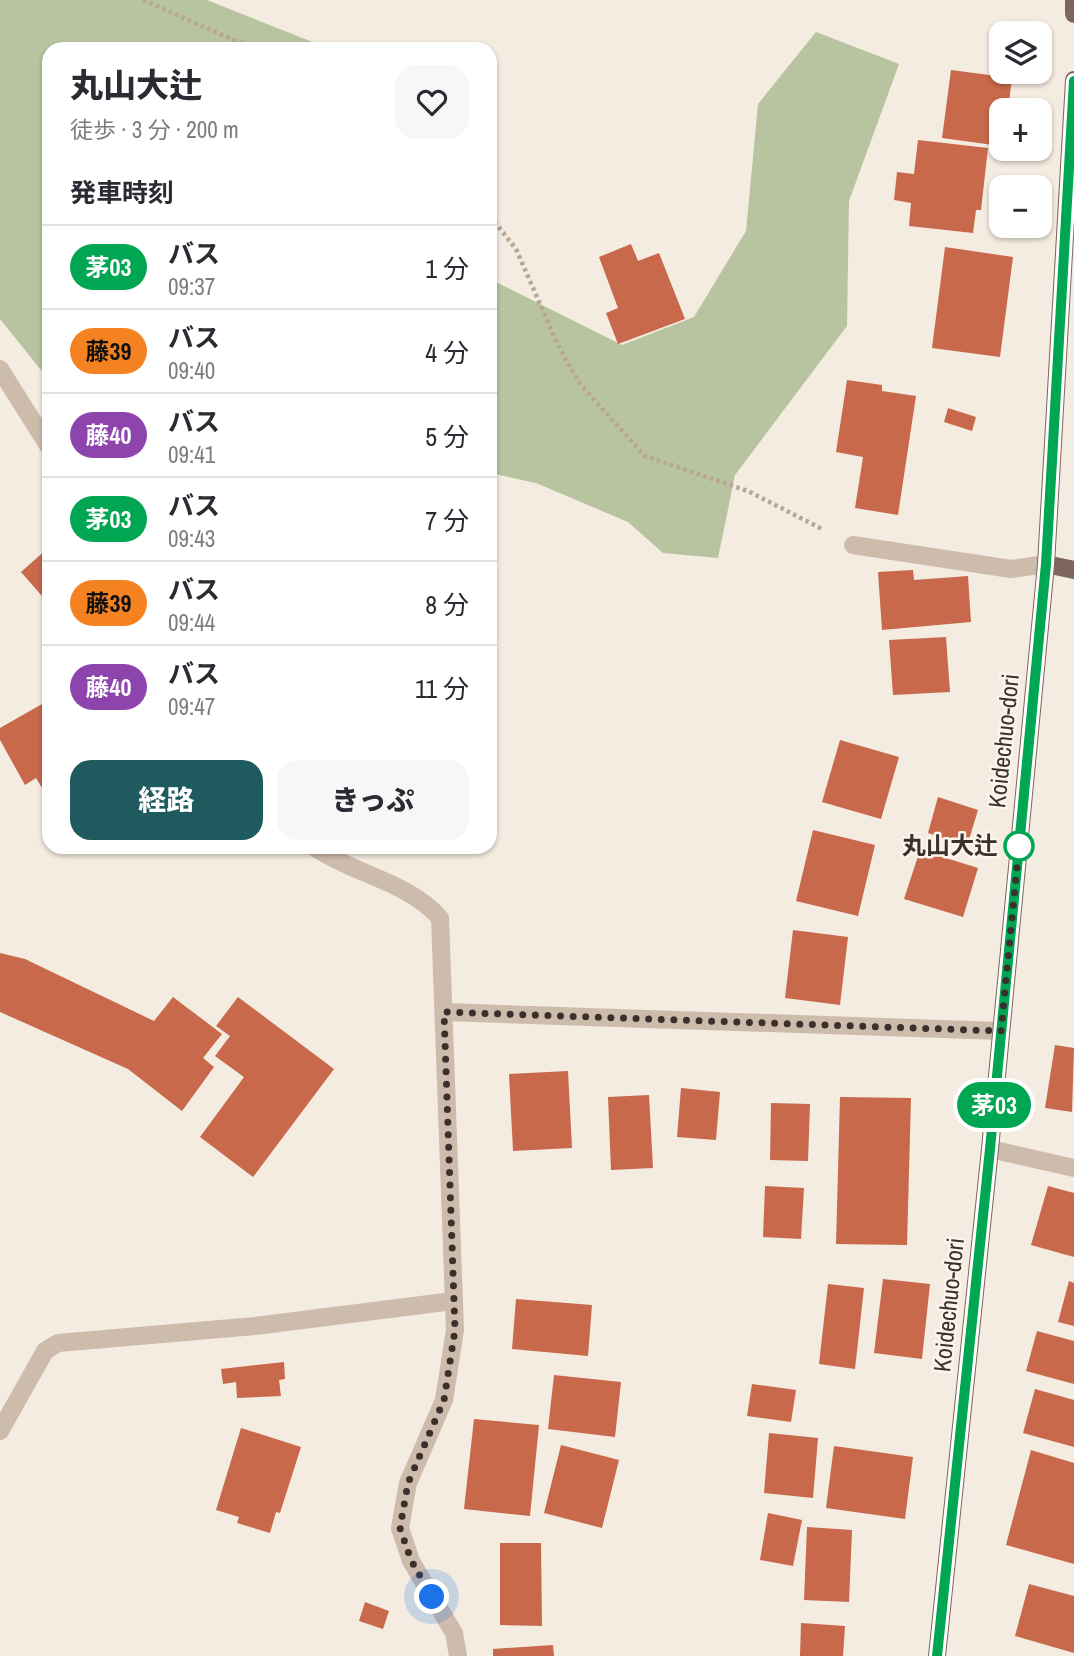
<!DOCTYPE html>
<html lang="ja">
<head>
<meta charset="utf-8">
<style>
	body { margin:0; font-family:"Archivo Narrow","Noto Sans JP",sans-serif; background:#f7f7f7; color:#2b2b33; height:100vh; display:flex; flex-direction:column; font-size:26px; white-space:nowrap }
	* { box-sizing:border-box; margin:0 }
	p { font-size:23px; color:#7c7c81 }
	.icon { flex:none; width:38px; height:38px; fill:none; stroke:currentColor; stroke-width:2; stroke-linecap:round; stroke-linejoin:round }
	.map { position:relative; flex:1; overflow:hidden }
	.panel { position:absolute; left:42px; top:42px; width:455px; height:812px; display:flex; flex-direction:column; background:#fff; border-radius:21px; box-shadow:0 2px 5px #0004 }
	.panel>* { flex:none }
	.badge { padding:0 14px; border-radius:23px; font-size:24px; line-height:46px }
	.fabs { position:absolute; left:989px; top:21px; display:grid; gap:14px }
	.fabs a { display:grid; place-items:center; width:63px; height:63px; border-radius:14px; background:#fff; box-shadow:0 2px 5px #0004; font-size:35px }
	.you { position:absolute; width:35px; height:35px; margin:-18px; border:5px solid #fff; border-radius:50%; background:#1a73e8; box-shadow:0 0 0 10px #1a73e833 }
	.map>.badge { position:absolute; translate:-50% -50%; box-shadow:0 0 0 4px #fff }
	h2 { padding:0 28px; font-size:26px; line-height:63px }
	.round { display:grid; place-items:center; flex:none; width:74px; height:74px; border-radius:21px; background:#f7f7f7 }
	.summary { display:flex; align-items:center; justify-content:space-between; height:119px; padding:0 28px }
	h1 { font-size:33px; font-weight:800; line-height:52px }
	.button { display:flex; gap:14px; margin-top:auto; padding:14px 28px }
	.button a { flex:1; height:80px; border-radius:21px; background:#1f5a5e; color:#fff; font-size:28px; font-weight:800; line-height:80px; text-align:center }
	.button a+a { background:#f7f7f7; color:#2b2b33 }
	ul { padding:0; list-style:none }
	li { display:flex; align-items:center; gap:21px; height:84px; padding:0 28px; border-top:2px solid #e1e1e2 }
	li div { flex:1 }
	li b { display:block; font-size:26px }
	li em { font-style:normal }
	li .badge { min-width:77px; font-weight:700; text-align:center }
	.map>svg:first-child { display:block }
	.green { fill:#b8c4a0 }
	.building { fill:#c8694b }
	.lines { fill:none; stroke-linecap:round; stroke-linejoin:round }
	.path { stroke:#b9a596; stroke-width:4.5; stroke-dasharray:3.5 3.5; stroke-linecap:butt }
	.minor { stroke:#cdbbac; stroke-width:18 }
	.major { stroke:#7d675c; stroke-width:18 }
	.line-casing { stroke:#fff; stroke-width:16 }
	.line { stroke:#00a651; stroke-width:10 }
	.walk { stroke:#3b302b; stroke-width:7; stroke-dasharray:0 12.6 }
	.stop-dot { fill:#fff; stroke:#00a651; stroke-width:3.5 }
	.labels { text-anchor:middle; stroke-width:5; stroke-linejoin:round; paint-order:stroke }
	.street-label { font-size:24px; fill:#3b302b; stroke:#fbf5ee }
	.stop-label { font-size:24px; font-weight:bold; fill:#3b302b; stroke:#fbf5ee; text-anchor:end }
</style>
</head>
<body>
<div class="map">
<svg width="1074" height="1656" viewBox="0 0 1074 1656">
	<rect width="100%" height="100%" fill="#f4ebe1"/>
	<g class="green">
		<path d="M0 0H207L315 43 320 49H49V380L0 319Z"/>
		<path d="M816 32 899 64 849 201 847 326 735 475 718 558 663 553 628 522 536 483 490 473V274L496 282 622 345 694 317 746 231 758 104Z"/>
	</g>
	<g class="building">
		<path d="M951 70 1012 78 1008 110H1001V146L942 138Z"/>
		<path d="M918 140 988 148 981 210H976L973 233 909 226 911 203 894 200 897 172 914 174Z"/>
		<path d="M631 244 638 261 659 253 685 319 618 344 606 313 618 308 599 257Z"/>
		<path d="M945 247 1013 257 1000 357 932 348Z"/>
		<path d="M847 380 882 385V391L916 396 898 515 855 508 863 457 836 452Z"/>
		<path d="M948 408 976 417 972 431 944 422Z"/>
		<path d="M49 547V604L21 572Z"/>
		<path d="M913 570 914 580 968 576 971 622 882 630 878 572Z"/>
		<path d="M946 637 950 692 893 695 889 640Z"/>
		<path d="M49 700V788L44 791 36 778 25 785 0 740V728Z"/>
		<path d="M840 740 899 757 881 819 822 802Z"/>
		<path d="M938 797 978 810 967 846 928 833Z"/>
		<path d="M813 830 875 845 858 916 796 901Z"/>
		<path d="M920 850 978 868 963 917 904 899Z"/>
		<path d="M793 930 848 937 840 1005 785 998Z"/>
		<path d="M0 953 25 959 154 1021 173 997 222 1034 203 1058 214 1067 182 1111 128 1069 0 1012Z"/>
		<path d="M238 997 334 1069 253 1177 200 1137 244 1077 215 1056 230 1036 216 1026Z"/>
		<path d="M1055 1045 1074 1048 1072 1112 1045 1108Z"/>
		<path d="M568 1071 572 1148 513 1151 509 1074Z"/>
		<path d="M681 1088 720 1092 716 1140 677 1137Z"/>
		<path d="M649 1095 653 1168 611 1170 608 1097Z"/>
		<path d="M840 1097 911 1098 907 1245 836 1244Z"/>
		<path d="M771 1103 810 1104 808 1161 770 1160Z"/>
		<path d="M765 1186 804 1188 801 1239 763 1237Z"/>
		<path d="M1048 1186 1074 1193V1257L1031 1245Z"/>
		<path d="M883 1279 930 1284 922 1359 874 1353Z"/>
		<path d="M1069 1281 1074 1283V1326L1058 1322Z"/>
		<path d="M828 1284 864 1288 855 1369 819 1364Z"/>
		<path d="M516 1299 592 1305 588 1356 512 1349Z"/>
		<path d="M1037 1331 1074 1341V1384L1026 1371Z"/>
		<path d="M284 1362 285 1379 279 1380 281 1396 237 1398 236 1382 223 1384 221 1369Z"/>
		<path d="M554 1375 621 1382 615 1437 548 1429Z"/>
		<path d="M752 1384 796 1390 791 1422 747 1416Z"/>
		<path d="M1035 1389 1074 1400V1447L1023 1433Z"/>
		<path d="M474 1419 539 1425 530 1516 464 1509Z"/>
		<path d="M241 1428 301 1447 280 1513 276 1512 270 1533 237 1523 239 1517 216 1510Z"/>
		<path d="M769 1433 818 1438 813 1498 764 1493Z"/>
		<path d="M561 1445 619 1460 602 1528 544 1513Z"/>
		<path d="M834 1446 913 1457 905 1519 826 1508Z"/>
		<path d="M1031 1450 1074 1463V1564L1006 1545Z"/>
		<path d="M768 1513 802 1520 793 1566 760 1560Z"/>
		<path d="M807 1527 852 1530 849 1602 804 1600Z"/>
		<path d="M500 1543H541L542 1626 500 1625Z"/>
		<path d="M1029 1584 1074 1596V1653L1015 1636Z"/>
		<path d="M365 1602 389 1611 383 1629 359 1621Z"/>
		<path d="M801 1623 845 1626 843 1656H800Z"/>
		<path d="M553 1645 554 1656H493V1649Z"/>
	</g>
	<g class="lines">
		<g class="path">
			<path d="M143 0 254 49"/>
			<path d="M490 216 516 249 557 343 580 384 645 456 748 491 824 530"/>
		</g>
		<g class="minor">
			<path d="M0 369 49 447"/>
			<path d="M853 545 1011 569 1046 564"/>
			<path d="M314 847C353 874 409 882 440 918L455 1330 444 1400 408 1483 400 1528 411 1561 454 1633 458 1656"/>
			<path d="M444 1012 1001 1031"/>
			<path d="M990 1149 1074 1168"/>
			<path d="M0 1431 45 1351 58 1343 255 1326 453 1301"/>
		</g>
		<g class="major">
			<path d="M1074 0V14"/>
			<path d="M1046 564 1074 570"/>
			<path d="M937 1656 990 1149 1046 564 1074 80"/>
		</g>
	</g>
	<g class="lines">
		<defs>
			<path id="line" d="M937 1656 990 1149 1046 564 1074 81"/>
		</defs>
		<use href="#line" class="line-casing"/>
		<use href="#line" class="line"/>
		<path class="walk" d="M432 1597 411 1560 400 1528 408 1483 444 1400 455 1330 444 1012 1001 1031 1019 846"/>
	</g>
	<circle class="stop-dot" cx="1019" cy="846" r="14"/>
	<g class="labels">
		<g class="street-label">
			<text transform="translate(1004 741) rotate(-84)" y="8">Koidechuo-dori</text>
			<text transform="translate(949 1305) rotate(-84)" y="8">Koidechuo-dori</text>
		</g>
		<g class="stop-label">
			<text x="998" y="854">丸山大辻</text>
		</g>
	</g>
</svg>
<div class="fabs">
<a><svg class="icon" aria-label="layers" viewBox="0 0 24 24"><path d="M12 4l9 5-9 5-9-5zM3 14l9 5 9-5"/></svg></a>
<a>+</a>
<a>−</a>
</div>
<div class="you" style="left:432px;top:1597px"></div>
<b class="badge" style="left:994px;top:1105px;background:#00a651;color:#fff">茅03</b>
<section class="panel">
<div class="summary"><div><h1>丸山大辻</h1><p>徒歩 · 3 分 · 200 m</p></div><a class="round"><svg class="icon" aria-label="heart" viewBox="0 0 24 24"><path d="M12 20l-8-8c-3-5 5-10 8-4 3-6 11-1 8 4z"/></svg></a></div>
<h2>発車時刻</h2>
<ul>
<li><span class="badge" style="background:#00a651;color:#fff">茅03</span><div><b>バス</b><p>09:37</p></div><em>1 分</em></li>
<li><span class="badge" style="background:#f58220;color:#111">藤39</span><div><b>バス</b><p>09:40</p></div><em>4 分</em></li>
<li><span class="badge" style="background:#8e44ad;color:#fff">藤40</span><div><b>バス</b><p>09:41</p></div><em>5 分</em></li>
<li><span class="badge" style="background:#00a651;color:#fff">茅03</span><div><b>バス</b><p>09:43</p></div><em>7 分</em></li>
<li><span class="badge" style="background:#f58220;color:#111">藤39</span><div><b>バス</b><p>09:44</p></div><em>8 分</em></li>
<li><span class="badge" style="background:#8e44ad;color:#fff">藤40</span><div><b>バス</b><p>09:47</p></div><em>11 分</em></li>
</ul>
<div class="button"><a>経路</a><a>きっぷ</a></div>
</section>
</div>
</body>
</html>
